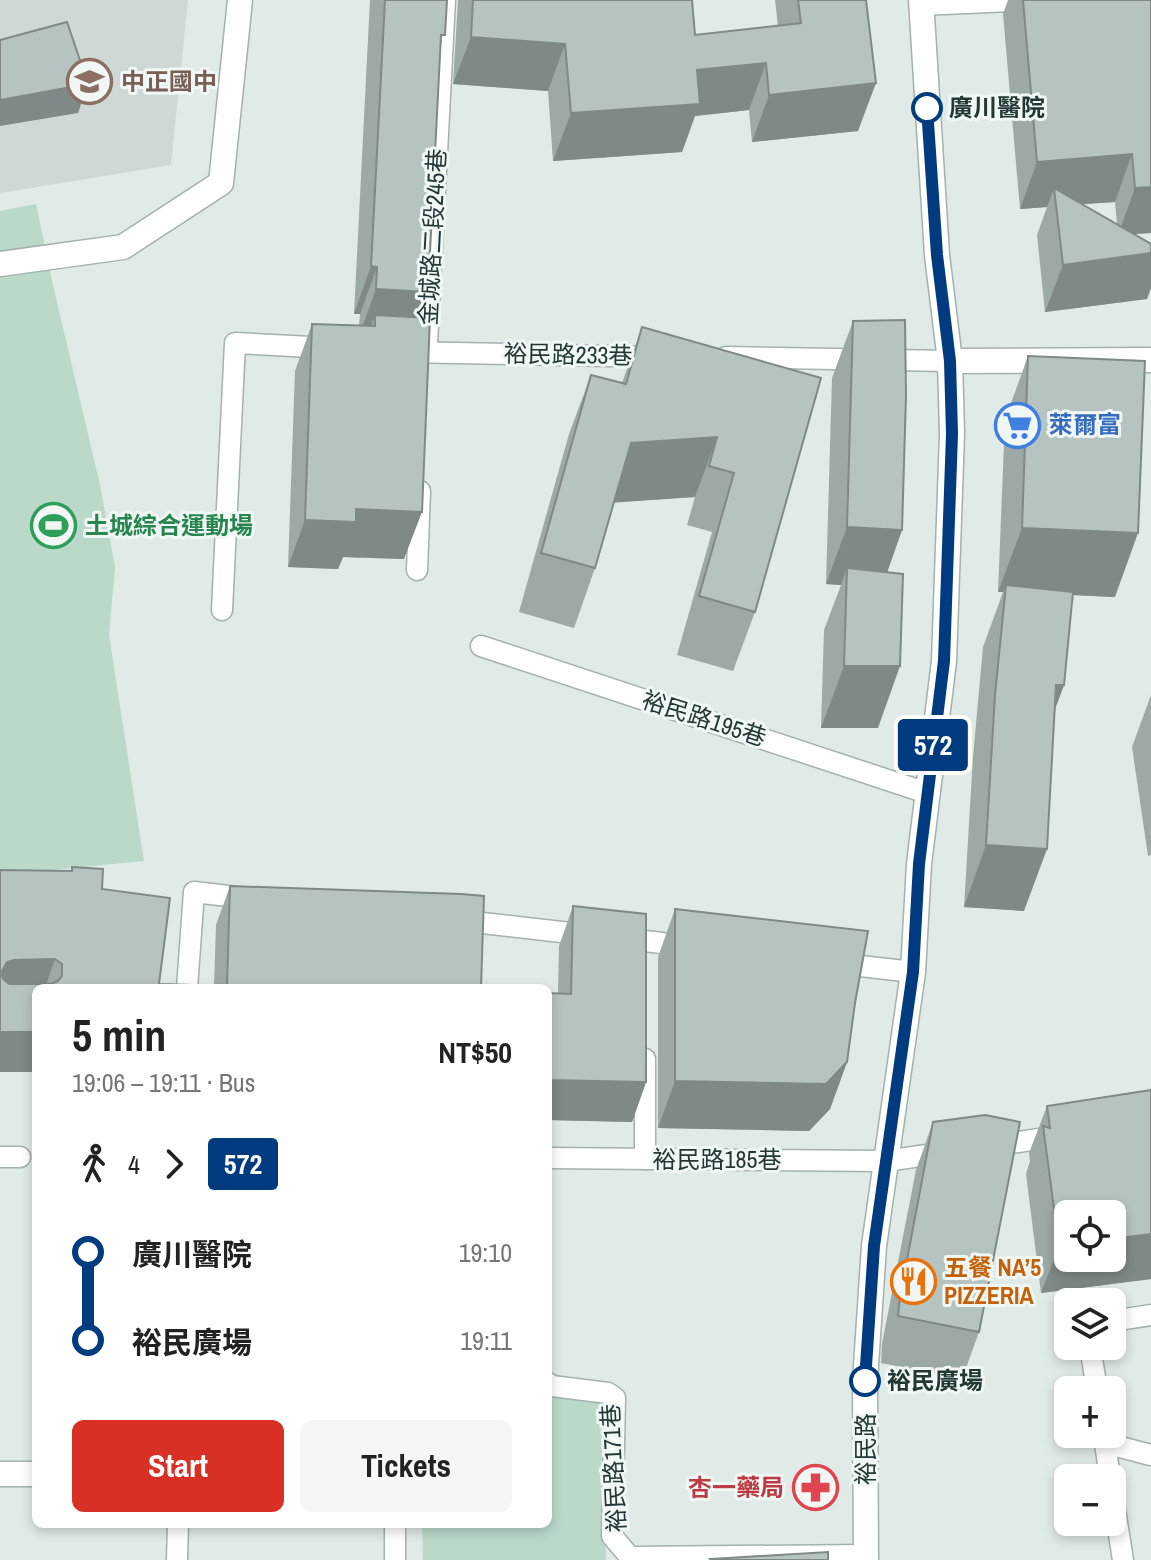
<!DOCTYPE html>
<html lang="en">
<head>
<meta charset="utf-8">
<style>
	body { margin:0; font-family:"Archivo Narrow","Noto Sans TC",sans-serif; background:#f6f6f6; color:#222; height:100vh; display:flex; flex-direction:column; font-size:30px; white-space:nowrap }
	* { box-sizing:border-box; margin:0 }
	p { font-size:26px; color:#767676 }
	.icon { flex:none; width:44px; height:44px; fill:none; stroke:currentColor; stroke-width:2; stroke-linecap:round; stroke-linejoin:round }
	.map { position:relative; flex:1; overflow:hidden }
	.details { position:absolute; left:32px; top:984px; width:520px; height:544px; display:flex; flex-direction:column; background:#fff; border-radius:12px; box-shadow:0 4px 12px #0003 }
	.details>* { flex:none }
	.badge { padding:0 16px; border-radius:6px; font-size:28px; line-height:52px }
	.controls { position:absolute; left:1054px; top:1200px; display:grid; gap:16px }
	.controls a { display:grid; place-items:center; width:72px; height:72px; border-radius:12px; background:#fff; box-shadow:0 4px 12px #0003; font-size:40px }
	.map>.badge { position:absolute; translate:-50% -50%; box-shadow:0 0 0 4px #fff }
	.legs { display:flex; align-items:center; gap:12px; height:88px; padding:0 40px; font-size:26px }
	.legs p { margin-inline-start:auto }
	.head { display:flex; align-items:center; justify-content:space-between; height:136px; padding:0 40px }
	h1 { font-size:44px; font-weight:700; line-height:60px }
	.cta { display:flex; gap:16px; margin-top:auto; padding:16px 40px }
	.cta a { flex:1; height:92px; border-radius:12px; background:#d93025; color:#fff; font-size:32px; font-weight:700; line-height:92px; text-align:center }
	.cta a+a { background:#f6f6f6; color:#222 }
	ul { padding:0 40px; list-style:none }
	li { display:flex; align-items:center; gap:28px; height:88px; font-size:30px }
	li i { display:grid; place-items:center; width:12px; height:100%; margin:0 10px; background:currentColor }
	li i::after { content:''; width:20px; height:20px; margin:-10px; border:6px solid; border-radius:50%; background:#fff }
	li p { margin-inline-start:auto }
	li:first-child i { background:linear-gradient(#0000 50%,currentColor 0) }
	li:last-child i { background:linear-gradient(currentColor 50%,#0000 0) }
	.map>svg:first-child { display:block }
	.built { fill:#ced9d6 }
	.green { fill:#bad9c9 }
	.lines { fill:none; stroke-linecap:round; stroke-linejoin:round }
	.service-casing { stroke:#a3b1af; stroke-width:23 }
	.pedestrian-casing { stroke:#a3b1af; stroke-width:27 }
	.minor-casing { stroke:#a3b1af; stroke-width:27 }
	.tertiary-casing { stroke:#a3b1af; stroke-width:27 }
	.service { stroke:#fff; stroke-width:20 }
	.pedestrian { stroke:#fff; stroke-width:24 }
	.minor { stroke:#fff; stroke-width:24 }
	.tertiary { stroke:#fff; stroke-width:24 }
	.wall { fill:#9da9a6; fill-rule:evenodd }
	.shaded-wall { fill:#7f8987 }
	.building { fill:#b6c4c1; stroke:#7f8987; stroke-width:2; fill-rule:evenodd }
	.line-1-casing { stroke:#fff; stroke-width:18 }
	.line-1 { stroke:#003b80; stroke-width:12 }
	.stop-1-dot { fill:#fff; stroke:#003b80; stroke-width:4 }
	.labels { text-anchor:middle; stroke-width:6; stroke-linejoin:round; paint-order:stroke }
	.education-label { font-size:24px; font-weight:bold; fill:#785e54; stroke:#f0f7f5; text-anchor:start }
	.stop-label { font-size:24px; font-weight:bold; fill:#223837; stroke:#f0f7f5; text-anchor:start }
	.street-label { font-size:24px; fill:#223837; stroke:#f0f7f5 }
	.shop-label { font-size:24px; font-weight:bold; fill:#366cbe; stroke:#f0f7f5; text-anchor:start }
	.leisure-label { font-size:24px; font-weight:bold; fill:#27864d; stroke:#f0f7f5; text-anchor:start }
	.food-label { font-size:24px; font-weight:bold; fill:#c56008; stroke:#f0f7f5; text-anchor:start }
	.health-label { font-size:24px; font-weight:bold; fill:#be3a42; stroke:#f0f7f5; text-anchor:end }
</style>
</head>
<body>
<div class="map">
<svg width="1151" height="1560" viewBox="0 0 1151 1560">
	<rect width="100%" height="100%" fill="#e0eae7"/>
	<path class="built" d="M0 0H188L171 165 0 193Z"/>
	<g class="green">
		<path d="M36 204 52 281 100 485 115 567 109 635 144 861 0 875V211Z"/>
		<path d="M548 1395 602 1402 606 1560H423L422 1524H548Z"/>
	</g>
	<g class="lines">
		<defs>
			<g id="service">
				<path d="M921 5 1038 0"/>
				<path d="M427 344 445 0"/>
				<path d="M402 352 658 357"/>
				<path d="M726 357 950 361"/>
				<path d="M417 570 420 491"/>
				<path d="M222 610 235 343 330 348"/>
				<path d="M481 646 927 793"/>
				<path d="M456 920 588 935"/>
				<path d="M619 938 687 946"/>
				<path d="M834 963 913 972"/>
				<path d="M187 988 194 892 254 899"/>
				<path d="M991 1146 1058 1136"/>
				<path d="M0 1157H20"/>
				<path d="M548 1158 886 1161 947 1152"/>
				<path d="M645 1159V1059"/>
				<path d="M1112 1321 1151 1315"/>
				<path d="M1090 1346 1097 1390"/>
				<path d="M548 1383 552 1386 608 1393 615 1398 612 1536 630 1557 866 1555"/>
				<path d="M1103 1434 1105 1443 1151 1455"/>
				<path d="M1105 1443 1110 1478"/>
				<path d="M1112 1491 1123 1560"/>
				<path d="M177 1560 178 1524"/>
				<path d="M395 1560V1524"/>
			</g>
			<path id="pedestrian" d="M0 264 123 247 221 183 240 0"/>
			<g id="minor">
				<path d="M950 361 1151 360"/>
				<path d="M0 1474H36"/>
			</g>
			<path id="tertiary" d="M866 1560 865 1381 874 1246 913 972 919 864 944 661 952 434 950 361 937 255 921 0"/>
		</defs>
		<use href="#service" class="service-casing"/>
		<use href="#pedestrian" class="pedestrian-casing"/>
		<use href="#minor" class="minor-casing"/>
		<use href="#tertiary" class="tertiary-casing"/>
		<use href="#service" class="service"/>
		<use href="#pedestrian" class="pedestrian"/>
		<use href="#minor" class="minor"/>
		<use href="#tertiary" class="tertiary"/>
	</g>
	<g class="wall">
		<path d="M370 0H447L441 46 418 317 404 559 343 557 338 569 288 567 295 371 312 324 359 326 360 314H354Z"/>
		<path d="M458 0H692L695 35 778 26 775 0H866L858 131 752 142 749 110 695 116 682 152 553 161 548 91 453 84Z"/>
		<path d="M1008 0H1151V233L1134 234 1151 244V288L1147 299 1045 312 1037 235 1047 207 1020 209 1003 14ZM1115 202 1117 224 1083 204Z"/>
		<path d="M853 321 902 530 887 572 878 728H821L824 630 841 585 826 584 832 378Z"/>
		<path d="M642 327 821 378 755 612 733 671 677 655 712 532 687 525 695 497 614 502 595 568 574 628 519 612 569 434 591 375 622 383Z"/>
		<path d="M1028 356 1115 597 1073 595 1064 685 1055 708 1024 911 964 907 973 757 983 647 1003 592H998L1005 420Z"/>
		<path d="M1151 695V855L1148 856 1132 747Z"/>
		<path d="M72 867 102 889 159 984 214 985 216 925 230 886 481 988H36Z"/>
		<path d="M573 906 646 1082 632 1122 548 1120V993L558 994 559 946Z"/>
		<path d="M675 909 855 1003 847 1062 830 1109 809 1131 658 1128V957Z"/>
		<path d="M1151 1090V1279L1041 1293 1026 1174 1030 1161 1029 1153 1047 1106Z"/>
		<path d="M933 1122 979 1332 962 1379 881 1363 882 1344 916 1170Z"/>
	</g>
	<g class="shaded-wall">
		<path d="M471 37 565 44 548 91 453 84Z"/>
		<path d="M766 63 749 110 695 116 682 152 553 161 571 113 697 70Z"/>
		<path d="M876 83 858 131 752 142 769 95Z"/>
		<path d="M88 84 78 113 0 126V100Z"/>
		<path d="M1132 154 1115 202 1056 206 1054 188 1047 207 1020 209 1037 162Z"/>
		<path d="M1151 187V233L1118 235 1135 188Z"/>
		<path d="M1151 253V288L1147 299 1045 312 1063 265Z"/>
		<path d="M371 266 377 267 360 314H354Z"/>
		<path d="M376 289 428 292 410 339 375 315 367 337 359 336Z"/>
		<path d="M717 437 695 497 609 503 631 443Z"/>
		<path d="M356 509 422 512 404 559 343 557 338 569 288 567 305 520Z"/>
		<path d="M847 527 902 530 882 587 847 568 841 585 826 584Z"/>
		<path d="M1022 528 1138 533 1115 597 1005 592 1006 585 1003 592H998Z"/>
		<path d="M844 666H900L878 728H821Z"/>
		<path d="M1056 685H1064L1041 747Z"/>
		<path d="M986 845 1047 849 1024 911 964 907Z"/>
		<path d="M55 959 45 988 0 999V976L7 962 14 960Z"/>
		<rect x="0" y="1032" width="36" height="40"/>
		<path d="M847 1062 830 1109 809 1131 658 1128 675 1081Z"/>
		<path d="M548 1080 646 1082 632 1122 548 1120Z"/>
		<path d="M1151 1234V1279L1041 1293 1059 1246 1068 1245V1258H1112V1239Z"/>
	</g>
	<g class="building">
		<path d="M385 0H447L445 35H441L428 292 376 289 377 267 371 266Z"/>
		<path d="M473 0H692L695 35 801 23 798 0H866L876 83 769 95 766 63 697 70 700 104 571 113 565 44 471 37Z"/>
		<path d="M1023 0H1151V187L1135 188 1132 154 1037 162Z"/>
		<path d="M67 22 88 84 0 100V40Z"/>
		<path d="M1054 188 1151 244V253L1063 265Z"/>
		<path d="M375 315 430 318 422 512 356 509V522L305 520 312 324 375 326Z"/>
		<path d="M905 320 906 396 902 530 847 527 853 321Z"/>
		<path d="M642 327 821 378 755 612 699 596 734 473 709 466 717 437 631 443 595 568 541 553 591 375 626 384Z"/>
		<path d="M1028 356 1145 361 1138 533 1022 528Z"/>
		<path d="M847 568 903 574 900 666H844Z"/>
		<path d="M1006 585 1073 592 1064 685H1056L1047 849 986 845 995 695Z"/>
		<path d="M72 867 103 869 102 889 170 898 159 984 227 986 230 886 461 894 484 896 481 988H36V1032H0V870L72 871ZM55 959 62 964V976L58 981 51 984H9L3 979 1 973 7 962 14 960Z"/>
		<path d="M573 906 646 914V1082L548 1080V993L571 994Z"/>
		<path d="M675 909 868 931 855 1003 847 1062 826 1084 675 1081Z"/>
		<path d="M1151 1090V1234L1112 1239V1214H1068V1245L1059 1246 1043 1126 1050 1128 1047 1106Z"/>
		<path d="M985 1115 1020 1122 979 1332 898 1316 900 1297 933 1122Z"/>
		<path d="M828 1552V1560H711L710 1559Z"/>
	</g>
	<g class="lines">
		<defs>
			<path id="line-1" d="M865 1381 874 1246 913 972 919 864 944 661 952 434 950 361 937 255 927 108"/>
		</defs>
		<use href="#line-1" class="line-1-casing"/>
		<use href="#line-1" class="line-1"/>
	</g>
	<defs>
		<symbol id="school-ring" viewBox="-11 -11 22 22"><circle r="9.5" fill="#f0f7f5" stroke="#8d6e63" stroke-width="1.5"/><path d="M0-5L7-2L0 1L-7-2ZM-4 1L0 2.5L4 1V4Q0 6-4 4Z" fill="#8d6e63"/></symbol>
		<symbol id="supermarket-ring" viewBox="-11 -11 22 22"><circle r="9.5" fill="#f0f7f5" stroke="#3f7fe0" stroke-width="1.5"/><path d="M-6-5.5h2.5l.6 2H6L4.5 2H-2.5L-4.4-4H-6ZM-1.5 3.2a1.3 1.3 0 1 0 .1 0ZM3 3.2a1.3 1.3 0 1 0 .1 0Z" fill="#3f7fe0"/></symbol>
		<symbol id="stadium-ring" viewBox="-11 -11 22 22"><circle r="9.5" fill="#f0f7f5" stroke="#2e9e5b" stroke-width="1.5"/><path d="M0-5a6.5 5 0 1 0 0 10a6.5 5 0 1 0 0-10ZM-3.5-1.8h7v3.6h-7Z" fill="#2e9e5b"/></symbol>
		<symbol id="restaurant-ring" viewBox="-11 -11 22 22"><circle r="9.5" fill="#f0f7f5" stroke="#e8710a" stroke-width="1.5"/><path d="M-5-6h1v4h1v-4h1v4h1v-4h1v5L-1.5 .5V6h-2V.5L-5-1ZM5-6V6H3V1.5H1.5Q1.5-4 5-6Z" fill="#e8710a"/></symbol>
		<symbol id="pharmacy-ring" viewBox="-11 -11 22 22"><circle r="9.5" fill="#f0f7f5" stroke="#e0444e" stroke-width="1.5"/><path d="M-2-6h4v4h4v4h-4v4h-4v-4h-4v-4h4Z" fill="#e0444e"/></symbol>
	</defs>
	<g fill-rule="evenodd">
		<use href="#school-ring" x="64" y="56" width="51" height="51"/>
		<use href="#supermarket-ring" x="992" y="400" width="51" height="51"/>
		<use href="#stadium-ring" x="28" y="500" width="51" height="51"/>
		<use href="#restaurant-ring" x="888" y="1256" width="51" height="51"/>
		<use href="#pharmacy-ring" x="790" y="1462" width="51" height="51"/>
	</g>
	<g class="stop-1-dot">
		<circle cx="927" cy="108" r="14"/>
		<circle cx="865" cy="1381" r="14"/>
	</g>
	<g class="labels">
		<g class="education-label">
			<text x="121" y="90">中正國中</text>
		</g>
		<g class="stop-label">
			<text x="949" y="116">廣川醫院</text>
			<text x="887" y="1389">裕民廣場</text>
		</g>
		<g class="street-label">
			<text transform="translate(433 237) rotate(-87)" y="8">金城路二段245巷</text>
			<text transform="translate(568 355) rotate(1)" y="8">裕民路233巷</text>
			<text transform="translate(704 719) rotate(18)" y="8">裕民路195巷</text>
			<text x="717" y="1168">裕民路185巷</text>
			<text transform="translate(866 1449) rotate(-90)" y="8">裕民路</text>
			<text transform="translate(614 1468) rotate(-93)" y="8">裕民路171巷</text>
		</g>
		<g class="shop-label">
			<text x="1049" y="433">萊爾富</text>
		</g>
		<g class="leisure-label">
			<text x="85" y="534">土城綜合運動場</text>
		</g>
		<g class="food-label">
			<text x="944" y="1276">五餐 NA’5<tspan x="944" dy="28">PIZZERIA</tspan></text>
		</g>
		<g class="health-label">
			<text x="784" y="1496">杏一藥局</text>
		</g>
	</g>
</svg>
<div class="controls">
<a><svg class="icon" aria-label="locate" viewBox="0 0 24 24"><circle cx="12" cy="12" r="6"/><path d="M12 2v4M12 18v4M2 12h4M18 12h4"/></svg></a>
<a><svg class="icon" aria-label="layers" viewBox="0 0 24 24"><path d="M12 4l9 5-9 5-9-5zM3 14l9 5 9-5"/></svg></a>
<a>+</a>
<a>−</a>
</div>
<b class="badge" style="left:933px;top:745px;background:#003b80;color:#fff">572</b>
<section class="details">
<div class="head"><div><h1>5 min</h1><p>19:06 – 19:11 · Bus</p></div><b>NT$50</b></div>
<div class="legs"><svg class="icon" aria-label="walk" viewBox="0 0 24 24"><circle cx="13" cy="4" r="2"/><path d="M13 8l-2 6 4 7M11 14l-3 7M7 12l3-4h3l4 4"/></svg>4<svg class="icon" aria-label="forward" viewBox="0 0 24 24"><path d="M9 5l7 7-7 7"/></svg><b class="badge" style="background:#003b80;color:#fff">572</b></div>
<ul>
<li><i style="color:#003b80"></i><b>廣川醫院</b><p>19:10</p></li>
<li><i style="color:#003b80"></i><b>裕民廣場</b><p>19:11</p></li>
</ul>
<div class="cta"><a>Start</a><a>Tickets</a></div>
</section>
</div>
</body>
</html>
